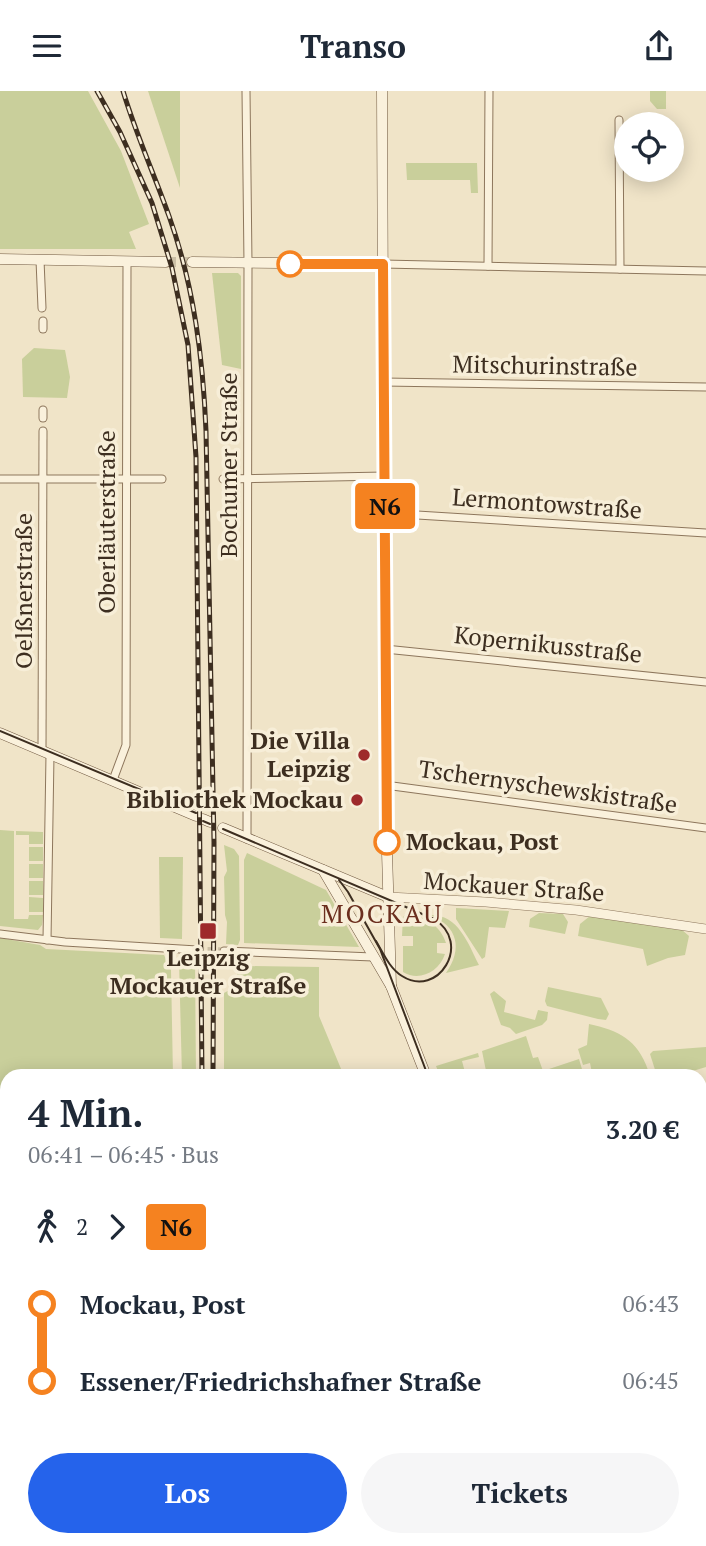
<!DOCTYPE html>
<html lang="de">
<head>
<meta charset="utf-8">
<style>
	body { margin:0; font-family:"PT Serif",serif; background:#f6f6f7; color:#1f2937; height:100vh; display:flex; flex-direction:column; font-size:26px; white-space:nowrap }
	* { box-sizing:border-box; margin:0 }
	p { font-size:23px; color:#747a83 }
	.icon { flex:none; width:38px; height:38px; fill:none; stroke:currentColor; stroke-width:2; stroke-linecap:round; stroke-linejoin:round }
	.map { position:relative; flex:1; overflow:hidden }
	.panel { position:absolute; left:0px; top:978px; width:707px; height:478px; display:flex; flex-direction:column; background:#fff; border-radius:21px 21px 0 0; box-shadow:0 4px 18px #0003 }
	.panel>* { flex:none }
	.badge { padding:0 14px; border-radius:5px; font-size:24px; line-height:46px }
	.fabs { position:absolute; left:614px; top:21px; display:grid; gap:14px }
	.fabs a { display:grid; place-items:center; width:70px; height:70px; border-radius:50%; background:#fff; box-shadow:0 4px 18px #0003; font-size:35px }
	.map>.badge { position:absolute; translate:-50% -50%; box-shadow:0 0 0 4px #fff }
	.legs { display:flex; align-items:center; gap:10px; height:77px; padding:0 28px; font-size:23px }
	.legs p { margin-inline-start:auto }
	.headline { display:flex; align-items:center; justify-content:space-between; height:119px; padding:0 28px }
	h1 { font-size:38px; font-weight:700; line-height:52px }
	.action { display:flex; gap:14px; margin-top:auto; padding:14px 28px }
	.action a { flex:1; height:80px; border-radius:42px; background:#2563eb; color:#fff; font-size:28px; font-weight:700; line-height:80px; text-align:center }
	.action a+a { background:#f6f6f7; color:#1f2937 }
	ul { padding:0 28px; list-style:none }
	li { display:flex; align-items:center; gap:24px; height:77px; font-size:26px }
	li i { display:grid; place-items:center; width:10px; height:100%; margin:0 9px; background:currentColor }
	li i::after { content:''; width:18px; height:18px; margin:-9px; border:5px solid; border-radius:50%; background:#fff }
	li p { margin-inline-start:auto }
	li:first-child i { background:linear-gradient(#0000 50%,currentColor 0) }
	li:last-child i { background:linear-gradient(currentColor 50%,#0000 0) }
	header { display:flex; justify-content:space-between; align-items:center; height:91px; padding:0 28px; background:#fff; font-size:32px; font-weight:700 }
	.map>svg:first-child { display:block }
	.green { fill:#c9cf9b }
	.cemetery { fill:#bfc49a }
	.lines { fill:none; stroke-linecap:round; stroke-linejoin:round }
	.minor-tunnel { stroke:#ccc0a6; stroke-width:7; stroke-dasharray:7 3.5; stroke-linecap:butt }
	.secondary-tunnel { stroke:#ccc0a6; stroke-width:10; stroke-dasharray:10 5; stroke-linecap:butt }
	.minor-casing { stroke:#8d765c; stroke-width:9 }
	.tertiary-casing { stroke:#8d765c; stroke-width:10 }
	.secondary-casing { stroke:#6f573f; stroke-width:11 }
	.minor { stroke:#faf1dc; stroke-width:7 }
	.tertiary { stroke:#faf1dc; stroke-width:9 }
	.secondary { stroke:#faf1dc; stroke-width:10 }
	.tram { stroke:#3d2e20; stroke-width:2 }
	.rail-casing { stroke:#3d2e20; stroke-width:5 }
	.rail { stroke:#f7eed8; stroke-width:2.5; stroke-dasharray:8; stroke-linecap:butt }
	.line-1-casing { stroke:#fff; stroke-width:16 }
	.line-1 { stroke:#f58220; stroke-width:10 }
	.stop-1-dot { fill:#fff; stroke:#f58220; stroke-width:3.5 }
	.poi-dot { fill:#9e2a2b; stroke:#f7eed8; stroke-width:2.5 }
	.labels { text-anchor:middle; stroke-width:7; stroke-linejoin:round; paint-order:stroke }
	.street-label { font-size:24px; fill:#3d2e20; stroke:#f7eed8 }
	.poi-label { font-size:24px; font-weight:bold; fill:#3d2e20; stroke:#f7eed8; text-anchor:end }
	.stop-label { font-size:24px; font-weight:bold; fill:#3d2e20; stroke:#f7eed8; text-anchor:start }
	.neighbourhood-label { font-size:26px; letter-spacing:2px; fill:#6b2e1e; stroke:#f7eed8 }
</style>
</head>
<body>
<header><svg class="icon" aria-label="menu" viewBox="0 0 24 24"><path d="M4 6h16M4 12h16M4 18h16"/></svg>Transo<svg class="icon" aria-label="share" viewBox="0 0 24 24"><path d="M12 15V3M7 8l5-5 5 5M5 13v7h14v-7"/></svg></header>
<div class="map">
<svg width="706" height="1455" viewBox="0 0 706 1455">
	<rect width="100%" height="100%" fill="#f0e4c8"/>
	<g class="green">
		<path d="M0 0H88L121 60 149 133 129 141 136 158H0Z"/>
		<path d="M148 0H180V97Z"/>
		<path d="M650 0H666V18H657L650 10Z"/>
		<path d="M406 72H477L478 102H471L470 89H407Z"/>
		<path d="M212 182H238L241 185V278L222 274Z"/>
		<path d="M34 257 65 259 70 286 67 307 23 306 22 268Z"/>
		<path d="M0 739 14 740V828H28L29 824H43L42 834 38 839 0 835Z"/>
		<path d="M16 740 43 741V753H29V744H16Z"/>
		<path d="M224 754 234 758 239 765 240 849 238 854 226 853 227 831 225 824 224 786 227 780Z"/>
		<rect x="29" y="756" width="14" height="14"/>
		<path d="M247 762 326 799 359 856 244 852V769Z"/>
		<path d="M159 766H183L182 848 160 847Z"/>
		<rect x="29" y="773" width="14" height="14"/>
		<rect x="29" y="790" width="14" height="14"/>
		<path d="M29 806 43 807V821H29Z"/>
		<path d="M456 817 509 820 505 837 489 836 485 866 482 868 456 828Z"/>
		<path d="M407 822C424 825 441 835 446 852H437V862L445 863C439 881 419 891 403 881V855H413V845H402L403 826Z"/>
		<path d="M539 822 563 823 568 831 565 843 529 836 530 828Z"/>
		<path d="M430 824C458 823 468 852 479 874L446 882C463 858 458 835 430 824Z"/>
		<path d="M590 825 681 838 689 845 685 864 668 867 647 875 643 858 578 845 580 833Z"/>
		<path d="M0 847 40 854 46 858 164 864 171 879 173 985H7V1375L0 1366Z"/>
		<path d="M183 866 195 867 196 985H182L179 870Z"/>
		<path d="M246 875 319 876V925L344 985H224V902L237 895V877L246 878Z"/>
		<path d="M548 896 601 907 609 923 606 929 598 928 547 915 545 910Z"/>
		<path d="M494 900 506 910 504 921 535 929 538 919 548 921 547 929 542 934 516 943 510 937 501 934 490 903Z"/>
		<path d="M589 933C618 939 638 949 648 979L633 984 631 981 616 985H487L482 960 526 945 533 967 538 966 543 980 579 968 584 985 592 982 590 972 583 974 578 958 587 954Z"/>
		<path d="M706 956V976L676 985H657L650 963 653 960Z"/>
		<path d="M478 962 479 966 462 970 466 985H440L436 975Z"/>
		<path d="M46 1449H177L178 1455H51Z"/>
		<path d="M228 1449H560L562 1455H228Z"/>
	</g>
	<path class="cemetery" d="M706 1061V1141L700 1122V1063Z"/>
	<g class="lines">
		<path class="minor-tunnel" d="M197 859 224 860"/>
		<path class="secondary-tunnel" d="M166 171H192"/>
		<defs>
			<g id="minor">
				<path d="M246 0 248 172 247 748"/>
				<path d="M619 29 620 178"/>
				<path d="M40 169 42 217"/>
				<path d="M383 173 706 180"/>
				<path d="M488 175 489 0"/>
				<path d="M43 230V238"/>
				<path d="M384 291 706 296"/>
				<path d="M43 319V327"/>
				<path d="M0 388H162"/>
				<path d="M223 388 385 385"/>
				<path d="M385 422 706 442"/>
				<path d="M385 558 706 591"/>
				<path d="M42 660 43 340"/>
				<path d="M113 689 126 654 127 171"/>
				<path d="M385 694 706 737"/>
				<path d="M0 843 65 851 197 859"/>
				<path d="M47 849 50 664"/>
				<path d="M224 860 373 866"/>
				<path d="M700 1272 706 1265"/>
				<path d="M0 1415 7 1410"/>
			</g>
			<path id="tertiary" d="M388 806 486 811 576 819 706 838"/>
			<g id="secondary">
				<path d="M382 0 385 694 391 895"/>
				<path d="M0 168 166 171"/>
				<path d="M192 171 383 173"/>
				<path d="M0 642 196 725"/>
				<path d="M203 728 210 731"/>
				<path d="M223 737 388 806"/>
				<path d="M323 779 391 895 426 985"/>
				<path d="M698 1449 706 1451"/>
			</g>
		</defs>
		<use href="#minor" class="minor-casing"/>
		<use href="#tertiary" class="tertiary-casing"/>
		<use href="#secondary" class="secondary-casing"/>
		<use href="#minor" class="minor"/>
		<use href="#tertiary" class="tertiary"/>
		<use href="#secondary" class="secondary"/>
		<g class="tram">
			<path d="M0 640 196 722"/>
			<path d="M203 730 210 733"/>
			<path d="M223 738 434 828C473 852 438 908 402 885 390 878 383 862 376 850"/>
			<path d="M339 789 348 801 380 858 428 985"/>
			<path d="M691 1449 706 1453"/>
		</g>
		<defs>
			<g id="rail">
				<path d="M97 0 120 41 152 112 172 177 188 254 196 366 202 985"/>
				<path d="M123 0C136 43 154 83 169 125 194 195 203 267 206 340L214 751 213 985"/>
				<path d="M208 1449V1455"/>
				<path d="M222 1449V1455"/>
			</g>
		</defs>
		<use href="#rail" class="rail-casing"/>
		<use href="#rail" class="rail"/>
	</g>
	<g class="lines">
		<defs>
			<path id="line-1" d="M290 173H383L387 751"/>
		</defs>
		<use href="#line-1" class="line-1-casing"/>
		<use href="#line-1" class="line-1"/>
	</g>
	<g class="stop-1-dot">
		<circle cx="290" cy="173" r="12"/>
		<circle cx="387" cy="751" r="12"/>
	</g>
	<g class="poi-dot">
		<circle cx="364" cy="664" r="7"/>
		<circle cx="357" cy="709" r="7"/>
		<rect x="199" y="831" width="18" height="18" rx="3.5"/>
	</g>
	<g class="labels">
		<g class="street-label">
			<text transform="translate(545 275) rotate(1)" y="8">Mitschurinstraße</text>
			<text transform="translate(229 374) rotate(-90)" y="8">Bochumer Straße</text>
			<text transform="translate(547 413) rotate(4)" y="8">Lermontowstraße</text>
			<text transform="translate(107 431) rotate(-90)" y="8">Oberläuterstraße</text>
			<text transform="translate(24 500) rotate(-90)" y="8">Oelßnerstraße</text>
			<text transform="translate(548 554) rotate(6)" y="8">Kopernikusstraße</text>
			<text transform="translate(548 696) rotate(8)" y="8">Tschernyschewskistraße</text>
			<text transform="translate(514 796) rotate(4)" y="8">Mockauer Straße</text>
		</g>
		<g class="poi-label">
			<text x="350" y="658">Die Villa<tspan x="350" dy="28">Leipzig</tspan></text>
			<text x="343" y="717">Bibliothek Mockau</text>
			<text x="208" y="875" text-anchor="middle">Leipzig<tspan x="208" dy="28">Mockauer Straße</tspan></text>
		</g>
		<g class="stop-label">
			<text x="406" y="759">Mockau, Post</text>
		</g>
		<g class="neighbourhood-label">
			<text x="382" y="832">MOCKAU</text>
		</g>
	</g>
</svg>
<div class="fabs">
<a><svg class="icon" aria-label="locate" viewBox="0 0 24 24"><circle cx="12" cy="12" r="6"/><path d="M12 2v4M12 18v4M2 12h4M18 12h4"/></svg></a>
</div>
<b class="badge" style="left:385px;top:415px;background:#f58220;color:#111">N6</b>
<section class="panel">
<div class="headline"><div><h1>4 Min.</h1><p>06:41 – 06:45 · Bus</p></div><b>3.20 €</b></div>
<div class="legs"><svg class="icon" aria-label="walk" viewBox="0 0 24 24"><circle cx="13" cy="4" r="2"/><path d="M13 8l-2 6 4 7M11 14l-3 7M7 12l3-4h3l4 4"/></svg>2<svg class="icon" aria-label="forward" viewBox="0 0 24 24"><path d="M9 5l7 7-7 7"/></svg><b class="badge" style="background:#f58220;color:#111">N6</b></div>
<ul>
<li><i style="color:#f58220"></i><b>Mockau, Post</b><p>06:43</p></li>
<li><i style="color:#f58220"></i><b>Essener/Friedrichshafner Straße</b><p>06:45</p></li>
</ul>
<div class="action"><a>Los</a><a>Tickets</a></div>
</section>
</div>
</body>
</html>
